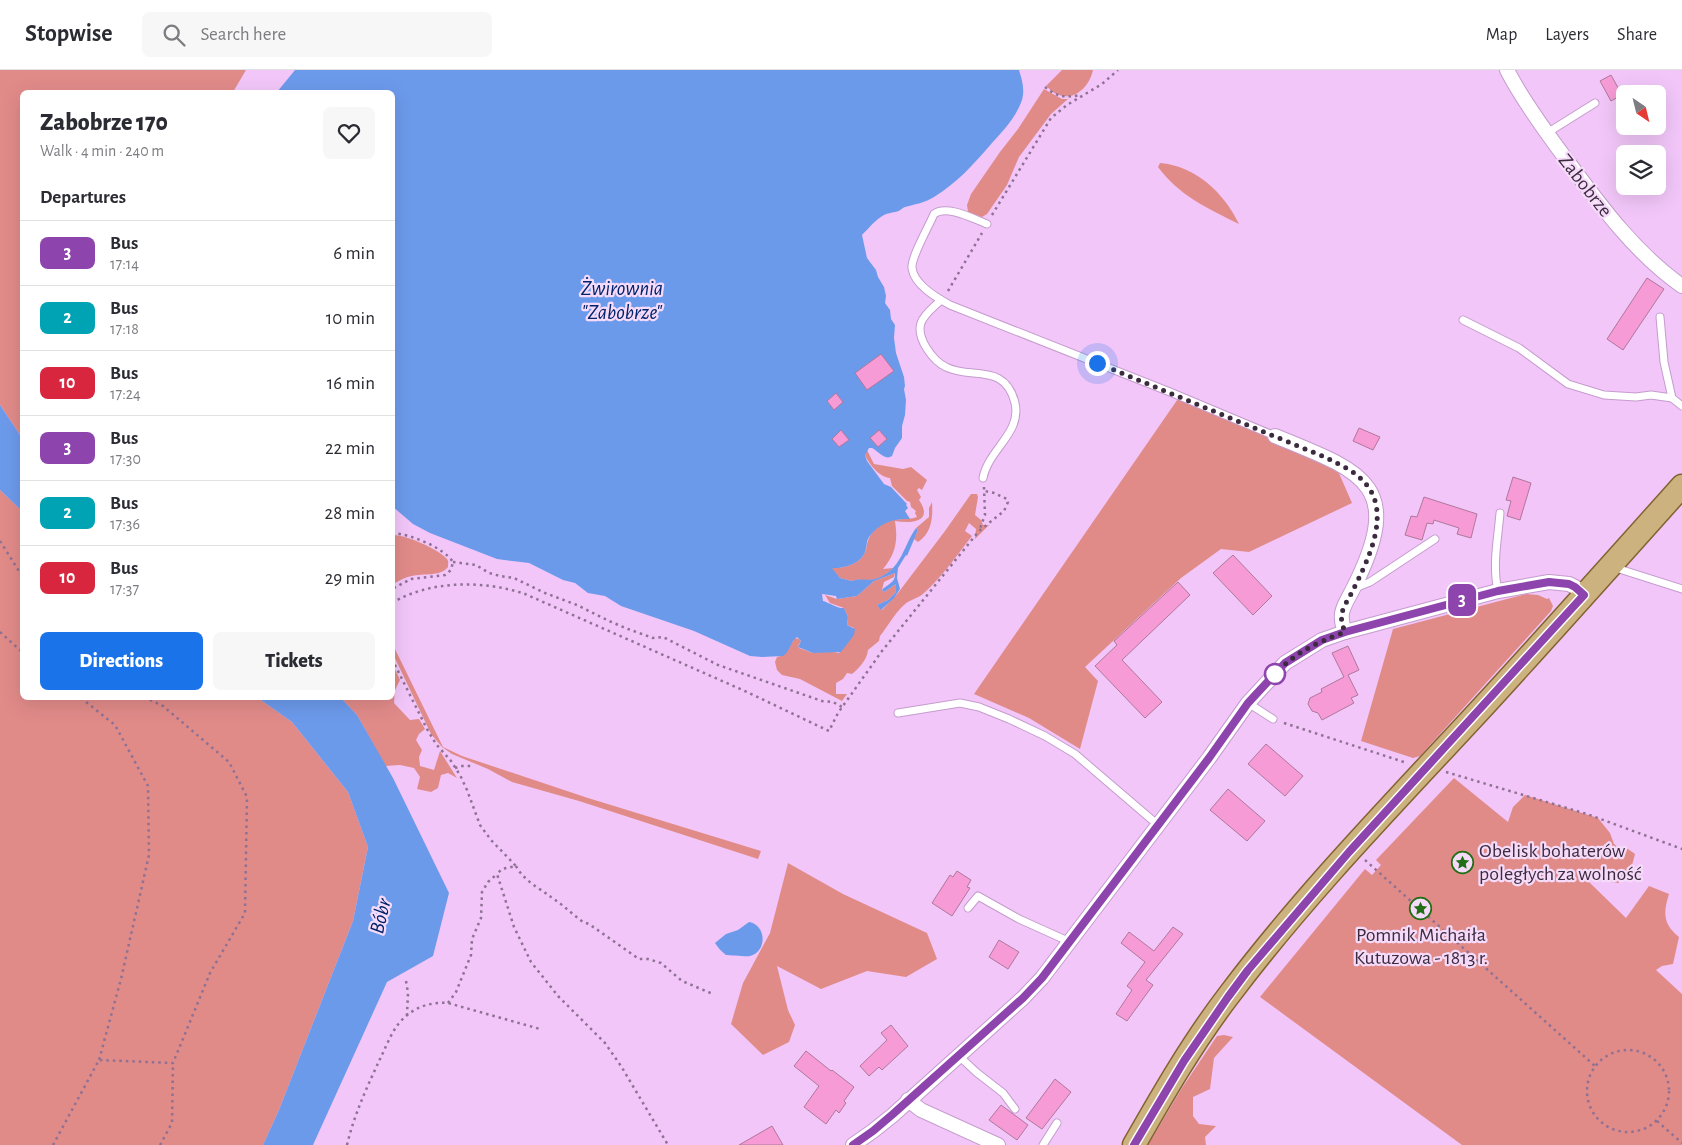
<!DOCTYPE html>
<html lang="en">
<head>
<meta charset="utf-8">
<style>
	body { margin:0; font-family:"Alegreya Sans",sans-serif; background:#f7f7f7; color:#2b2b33; height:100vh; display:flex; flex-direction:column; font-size:19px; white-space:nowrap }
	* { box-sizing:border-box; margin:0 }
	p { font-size:16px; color:#7c7c81 }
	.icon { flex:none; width:28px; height:28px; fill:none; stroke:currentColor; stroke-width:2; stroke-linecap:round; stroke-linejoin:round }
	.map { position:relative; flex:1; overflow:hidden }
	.drawer { position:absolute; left:20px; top:20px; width:375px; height:610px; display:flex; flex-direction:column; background:#fff; border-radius:8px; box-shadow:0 5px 20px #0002 }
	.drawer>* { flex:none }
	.badge { padding:0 10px; border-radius:8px; font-size:18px; line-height:32px }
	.needle { width:32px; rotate:145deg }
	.fabs { position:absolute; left:1616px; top:15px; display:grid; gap:10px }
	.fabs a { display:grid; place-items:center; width:50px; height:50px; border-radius:8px; background:#fff; box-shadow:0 5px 20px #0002; font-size:25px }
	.you { position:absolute; width:25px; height:25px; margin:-12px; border:4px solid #fff; border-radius:50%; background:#1a73e8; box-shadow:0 0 0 8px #1a73e833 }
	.map>.badge { position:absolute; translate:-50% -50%; box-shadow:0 0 0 2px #fff }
	h2 { padding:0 20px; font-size:19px; line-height:45px }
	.round { display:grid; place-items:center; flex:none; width:52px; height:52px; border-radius:8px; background:#f7f7f7 }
	.headline { display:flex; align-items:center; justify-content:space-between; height:85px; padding:0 20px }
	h1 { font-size:24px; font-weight:800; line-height:38px }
	.button { display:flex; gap:10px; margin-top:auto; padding:10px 20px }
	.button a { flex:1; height:58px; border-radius:8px; background:#1a73e8; color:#fff; font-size:20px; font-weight:800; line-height:58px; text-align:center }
	.button a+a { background:#f7f7f7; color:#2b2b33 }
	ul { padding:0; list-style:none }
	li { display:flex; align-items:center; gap:15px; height:65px; padding:0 20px; border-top:1px solid #e1e1e2 }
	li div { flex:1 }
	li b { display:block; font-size:19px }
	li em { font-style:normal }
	li .badge { min-width:55px; font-weight:700; text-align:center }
	header { display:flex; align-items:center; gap:30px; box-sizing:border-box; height:70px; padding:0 25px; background:#fff; border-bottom:1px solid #e1e1e2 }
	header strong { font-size:24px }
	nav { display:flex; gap:28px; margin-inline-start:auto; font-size:18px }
	.search { width:350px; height:45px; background:#f7f7f7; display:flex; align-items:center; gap:12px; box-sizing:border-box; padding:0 18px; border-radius:8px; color:#7c7c81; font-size:19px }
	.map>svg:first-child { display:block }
	.green { fill:#e18b89 }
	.water { fill:#6c9aeb }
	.building { fill:#f69bd6; stroke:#ae789a }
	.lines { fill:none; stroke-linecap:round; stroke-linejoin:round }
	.lane-casing { stroke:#c59ccd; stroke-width:9 }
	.street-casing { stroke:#c59ccd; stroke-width:16 }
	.primary-casing { stroke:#846230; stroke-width:25 }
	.path { stroke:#8e7193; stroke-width:2.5; stroke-dasharray:2.5 4; stroke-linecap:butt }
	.lane { stroke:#fff; stroke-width:7 }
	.street { stroke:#fff; stroke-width:14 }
	.primary { stroke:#ccb27e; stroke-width:22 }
	.line-casing { stroke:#fff; stroke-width:11 }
	.line { stroke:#8e44ad; stroke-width:8 }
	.walk { stroke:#3c2b3f; stroke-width:5; stroke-dasharray:0 9 }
	.stop-dot { fill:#fff; stroke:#8e44ad; stroke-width:2.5 }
	.labels { text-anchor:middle; stroke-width:4.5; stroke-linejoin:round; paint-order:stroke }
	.street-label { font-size:20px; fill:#3c2b3f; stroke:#f5dbf9 }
	.poi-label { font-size:20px; fill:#3c2b3f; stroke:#f5dbf9; text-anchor:start }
	.water-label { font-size:21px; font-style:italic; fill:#002369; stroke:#f5dbf9 }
</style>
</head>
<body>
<header>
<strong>Stopwise</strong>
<div class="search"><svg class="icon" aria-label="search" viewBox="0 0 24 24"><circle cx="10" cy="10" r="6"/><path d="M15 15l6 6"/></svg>Search here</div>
<nav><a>Map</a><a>Layers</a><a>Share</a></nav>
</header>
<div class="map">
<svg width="1682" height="1075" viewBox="0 0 1682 1075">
	<rect width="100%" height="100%" fill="#f2c6f9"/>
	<g class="green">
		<path d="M0 0H246L233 22H22V368L0 335Z"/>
		<path d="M1062 0H1093C1090 15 1076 31 1059 25 1054 24 1050 19 1046 16Z"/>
		<path d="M1044 19 1062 29H1068L1051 44 1019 87 1007 115 987 144 982 147 968 142 967 135 971 124 1000 82 1018 59Z"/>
		<path d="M1160 93C1196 96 1224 123 1239 154 1209 139 1178 125 1158 97Z"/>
		<path d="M1182 323 1331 385 1352 433 1249 482 1221 479 1181 508 1085 597 1098 611 1080 679 1029 648 974 624Z"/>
		<path d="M867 380 874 394 903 399 911 397 927 410 922 420 919 418 917 420 921 427 919 430C934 452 912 454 895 451 898 471 896 483 883 499L893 498C886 505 876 511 865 510 860 510 857 509 852 511L840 508 831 498C842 499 861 494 865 482 867 479 866 475 868 471 869 465 878 456 883 453 893 447 906 451 917 447L915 443 916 441 911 437 910 432 907 431 892 416 890 408C879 407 869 394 865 385Z"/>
		<path d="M0 420 22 441V628H258L292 652 348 722 368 777 353 851 279 1040 263 1075H0Z"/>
		<path d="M971 424H977L978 427 975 445 981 450 983 455H989L975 469 976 459 969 453 965 461 972 466C957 485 942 507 924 523 918 529 910 529 904 535 894 544 888 556 880 566L879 571 868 580C867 590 859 598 852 604L847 603 843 609 836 613V624H847L842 631 800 609 782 605 777 600 775 592 777 587C788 585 789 576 795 568L799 569 801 571 798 576 799 578 813 583 828 581 839 583 854 558 847 555 848 547 844 538 830 533 825 525 837 529 857 526 874 511 895 503 894 507 884 512 882 520 884 522 896 514V522L888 530 877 535 882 540 898 523 945 461Z"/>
		<path d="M932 432C933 447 932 463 918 472L914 469 918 460 916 458 929 447V438Z"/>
		<path d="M393 465C404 464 439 479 447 489 449 492 448 493 448 497 440 507 424 503 412 506 405 507 399 511 393 514Z"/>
		<path d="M1526 524 1538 525 1547 529 1549 528 1553 536 1551 541 1420 686 1413 688 1361 671 1393 559Z"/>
		<path d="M393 575 443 677 462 686 588 728 761 781 758 789 579 731 512 712 488 699 452 684 442 677 431 664 393 584Z"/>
		<path d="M393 595 400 610 395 620 394 633 410 650 419 649 425 659 419 664 416 670 422 680 419 687 420 696 434 700 440 681 457 708 448 703 441 705 438 718 431 722 417 719 420 707 414 698 400 695 385 696 357 645 341 628H392Z"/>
		<path d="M1454 708 1508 752 1513 737 1525 725 1598 748 1610 763 1614 774 1620 779H1628L1635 784C1632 796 1630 806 1618 813L1612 812 1605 804 1596 800C1591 803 1588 806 1589 812L1626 848 1649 816 1669 824C1663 843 1663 854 1679 867L1673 894 1662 896 1656 900 1682 924V1075H1462L1260 927 1365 799 1372 805 1381 795 1376 790Z"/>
		<path d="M788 793 843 824 927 863 937 889 906 907 867 901 821 919 777 896 788 940 795 955 789 972 763 985 731 954 743 913 770 863Z"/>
		<path d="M1224 965 1233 967 1214 988 1210 1019 1193 1027V1046L1199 1054 1216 1056 1205 1067 1206 1075H1148L1182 1018 1217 966Z"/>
	</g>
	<g class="water">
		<path d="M295 0H1019C1022 10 1025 19 1022 30 1016 47 1004 60 992 73 974 94 957 113 934 127 924 133 916 134 905 137 902 138 899 142 895 142 891 143 888 143 884 145 875 150 869 158 862 165L867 188 876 200 878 207 884 217 886 226 885 233 890 240 891 249 895 255 894 268 896 283 904 307 905 316 904 319 906 330 905 345 902 356V368L895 378 892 386C885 391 878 381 872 378H869L865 385 867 391 884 414 891 417 907 434 906 435 908 438 905 441 910 449C894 448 879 453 869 467 866 472 867 477 865 482 861 494 842 499 832 498L840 508 852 511C859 508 867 511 875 509 902 500 902 478 916 458L918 460 907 486 906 485 898 498 897 508 900 519 894 528 881 540 877 535 888 530 896 522V514L884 522 882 520C887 514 896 513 895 503L874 511 857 526 837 529 836 526 822 524 823 531C830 533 838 539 844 538L848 547 847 555 855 559 854 565 841 582 813 583 798 577 801 571 797 567C790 572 790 582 783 586L762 587 750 586 694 561 621 536 605 526 588 523 575 513 563 510 529 493 497 489 430 463 413 454 392 436V22H277Z"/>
		<path d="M0 335 22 368V441L0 420Z"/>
		<path d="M258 628H341L357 645 393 708 449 823 433 886 387 912 313 1075H263L279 1040 353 851 368 777 348 722 292 652Z"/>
		<path d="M749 852C767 855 767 882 750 886 747 887 730 885 726 885 722 882 718 878 715 873L726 864 738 860Z"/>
	</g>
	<g class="building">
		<path d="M1611 5 1622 25 1611 31 1600 11Z"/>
		<path d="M1647 208 1664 219 1623 280 1607 269Z"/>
		<path d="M881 284 894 301 867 320 855 303Z"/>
		<path d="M836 323 843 332 834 340 827 331Z"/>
		<path d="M1359 358 1380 367 1373 380 1353 371Z"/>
		<path d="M841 360 849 370 839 377 832 369Z"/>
		<path d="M879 360 887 369 878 377 870 368Z"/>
		<path d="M1513 407 1531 413 1520 450 1507 446 1511 431 1506 430Z"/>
		<path d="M1424 427 1477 444 1471 468 1457 464 1459 458 1434 450 1433 454 1427 453 1422 470 1405 465 1411 446 1417 447Z"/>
		<path d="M1233 485 1272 526 1253 545 1213 503Z"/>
		<path d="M1178 512 1190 525 1122 590 1162 632 1145 648 1095 596 1117 575 1114 571Z"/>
		<path d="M1348 576 1359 600 1348 605 1358 625 1351 628 1354 633 1322 650 1318 643 1312 641 1308 634 1310 628 1322 622 1321 619 1344 607 1332 583Z"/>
		<path d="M1266 674 1303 706 1285 726 1248 694Z"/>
		<path d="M1228 719 1265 751 1247 771 1210 740Z"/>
		<path d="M957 801 971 810 967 817 970 818 952 846 932 833 950 805 953 807Z"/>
		<path d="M1173 857 1183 864 1146 910 1153 915 1127 951 1116 944 1132 920 1127 916 1145 892 1121 873 1129 862 1154 881Z"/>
		<path d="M999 870 1019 882 1008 899 989 887Z"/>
		<path d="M891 955 908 976 882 1000 879 997 869 1006 860 996 887 970 881 963Z"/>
		<path d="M806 981 831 1001 832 1000 854 1017 844 1031 846 1033 839 1043 836 1040 826 1054 804 1037 819 1016 794 996Z"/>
		<path d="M1055 1009 1071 1022 1042 1059 1026 1048Z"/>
		<path d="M1001 1035 1028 1055 1017 1070 989 1050Z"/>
		<path d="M772 1056 783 1075H739Z"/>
	</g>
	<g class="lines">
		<defs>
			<g id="lane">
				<path d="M1547 63 1595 33"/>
				<path d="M987 154C974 149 946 134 934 144 929 156 911 187 912 198 914 215 937 228 950 235L1170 322 1275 366"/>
				<path d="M941 230C934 237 924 244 921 253 916 268 933 291 946 297 971 310 1005 292 1015 333 1022 363 988 380 983 408"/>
				<path d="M1660 247 1664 292 1672 328"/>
				<path d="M1463 250 1519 278 1568 314 1604 325 1636 327 1651 325 1672 328 1682 336"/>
				<path d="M1613 497 1682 519"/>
				<path d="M1355 518 1370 512 1435 469"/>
				<path d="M1498 521C1492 495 1498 468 1500 443"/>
				<path d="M1248 633 1273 649"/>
				<path d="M898 643 960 633 979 637 1009 649 1045 666 1075 684 1158 755"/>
				<path d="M968 838 978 826 1019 849 1070 872"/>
				<path d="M959 986 976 1002 1003 1023 1015 1039"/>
				<path d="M1043 1075 1057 1053"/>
			</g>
			<g id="street">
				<path d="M1507 0C1523 31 1545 61 1566 89 1600 135 1635 183 1682 216"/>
				<path d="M1275 366C1364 402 1405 415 1354 517 1345 535 1337 542 1345 562"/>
				<path d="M908 1030 921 1040 998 1075"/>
				<path d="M853 1075 873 1061 893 1045 1023 928 1042 908 1209 688 1248 633 1285 593 1322 570 1345 562 1498 521 1549 512 1569 514 1575 517 1584 525"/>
			</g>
			<path id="primary" d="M1134 1075C1163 1024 1193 972 1229 925 1305 824 1394 733 1480 640 1548 566 1615 491 1682 416"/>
		</defs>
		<use href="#lane" class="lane-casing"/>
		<use href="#street" class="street-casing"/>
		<use href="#primary" class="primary-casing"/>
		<g class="path">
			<path d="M1045 17C1057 27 1066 28 1080 25"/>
			<path d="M992 145 1051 48 1067 35 1102 14 1118 0"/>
			<path d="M948 221 982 163"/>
			<path d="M984 417 985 445 979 461 1004 441 1008 432 1007 429 994 423 985 421"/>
			<path d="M392 463C410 464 443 477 453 492L451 500 445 505 411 509 392 519"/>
			<path d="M0 471 22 506"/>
			<path d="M453 492 476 495 489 503 500 506 514 508 545 523 577 535 609 551 628 559 653 568 663 567 718 595 822 631 833 632 842 637"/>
			<path d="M392 533C430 510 484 510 525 524L747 622 829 661 838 643 882 581 979 461"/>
			<path d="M0 562 22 582"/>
			<path d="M392 589 427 659 436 674 451 691 460 705 467 720 480 755 491 770 516 796 502 799 497 804 514 857 531 892 558 926 605 973 621 996 668 1075"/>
			<path d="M81 628 115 655 148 716 149 785 121 909 99 990"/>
			<path d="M1284 653 1407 693"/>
			<path d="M455 698 461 696H472"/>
			<path d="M1446 702 1587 744 1682 779"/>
			<path d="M1365 790 1595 996"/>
			<path d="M516 796C523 810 539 818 551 827 562 834 572 844 583 852L589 854 639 889H648L661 893 682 911 713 924"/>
			<path d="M406 911 408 923 407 945"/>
			<path d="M448 933 456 922 471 885 472 869 481 848 482 822 488 812 497 804"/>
			<circle cx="1628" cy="1021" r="41"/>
			<path d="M1657 1051 1682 1073"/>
			<path d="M53 1075 99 990 173 993 210 903 245 843 247 727 229 692 163 636 146 628"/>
			<path d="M160 1075 172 1053 173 993"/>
			<path d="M347 1075C354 1045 367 1017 380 989 387 975 393 957 405 947 417 936 432 932 448 933L540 959"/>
		</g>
		<use href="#lane" class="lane"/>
		<use href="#street" class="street"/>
		<use href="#primary" class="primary"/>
	</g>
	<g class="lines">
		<defs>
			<path id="line" d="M853 1075 873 1061 893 1044 1023 928 1042 908 1209 688 1248 633 1285 593 1322 570 1345 562 1498 521 1549 512 1569 514 1575 517 1584 525 1349 782 1248 900 1228 927 1184 991 1134 1075"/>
		</defs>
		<use href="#line" class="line-casing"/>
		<use href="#line" class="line"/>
		<path class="walk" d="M1097 293 1327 388C1340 395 1355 401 1365 413 1392 443 1368 490 1353 520 1344 538 1337 543 1345 562 1315 573 1293 584 1272 607L1275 604"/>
	</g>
	<defs>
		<symbol id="sight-ring" viewBox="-11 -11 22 22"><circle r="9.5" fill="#f5dbf9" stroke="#206f14" stroke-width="1.5"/><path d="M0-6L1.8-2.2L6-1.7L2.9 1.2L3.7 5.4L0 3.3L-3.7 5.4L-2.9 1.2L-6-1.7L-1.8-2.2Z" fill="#206f14"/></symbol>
	</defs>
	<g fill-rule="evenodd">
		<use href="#sight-ring" x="1450" y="780" width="25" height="25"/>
		<use href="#sight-ring" x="1408" y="826" width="25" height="25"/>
	</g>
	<circle class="stop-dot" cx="1275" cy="604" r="10"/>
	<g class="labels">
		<g class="street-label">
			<text transform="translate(1586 115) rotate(52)" y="7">Zabobrze</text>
		</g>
		<g class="poi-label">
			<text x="1479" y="787">Obelisk bohaterów<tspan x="1479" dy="23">poległych za wolność</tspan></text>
			<text x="1421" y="871" text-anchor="middle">Pomnik Michaiła<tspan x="1421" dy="23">Kutuzowa - 1813 r.</tspan></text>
		</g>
		<g class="water-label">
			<text x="622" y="225">Żwirownia<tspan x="622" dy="24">"Zabobrze"</tspan></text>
			<text transform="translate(380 846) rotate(-77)" y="7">Bóbr</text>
		</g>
	</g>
</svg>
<div class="fabs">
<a><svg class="needle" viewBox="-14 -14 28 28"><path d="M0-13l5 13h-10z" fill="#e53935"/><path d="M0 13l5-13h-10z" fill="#7c7c81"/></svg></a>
<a><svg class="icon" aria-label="layers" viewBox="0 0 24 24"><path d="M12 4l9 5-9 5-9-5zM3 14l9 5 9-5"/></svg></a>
</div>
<div class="you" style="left:1097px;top:293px"></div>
<b class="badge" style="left:1462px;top:530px;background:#8e44ad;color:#fff">3</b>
<section class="drawer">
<div class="headline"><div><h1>Zabobrze 170</h1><p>Walk · 4 min · 240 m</p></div><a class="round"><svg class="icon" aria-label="heart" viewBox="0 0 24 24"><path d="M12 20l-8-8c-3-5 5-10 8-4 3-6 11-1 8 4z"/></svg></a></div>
<h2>Departures</h2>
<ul>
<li><span class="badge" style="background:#8e44ad;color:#fff">3</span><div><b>Bus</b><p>17:14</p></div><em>6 min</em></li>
<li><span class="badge" style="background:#00a3b4;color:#fff">2</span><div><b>Bus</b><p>17:18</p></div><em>10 min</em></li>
<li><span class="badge" style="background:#d7263d;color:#fff">10</span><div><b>Bus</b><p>17:24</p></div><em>16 min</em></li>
<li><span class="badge" style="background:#8e44ad;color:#fff">3</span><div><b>Bus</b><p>17:30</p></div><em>22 min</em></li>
<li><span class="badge" style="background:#00a3b4;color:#fff">2</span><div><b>Bus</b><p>17:36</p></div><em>28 min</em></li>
<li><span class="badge" style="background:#d7263d;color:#fff">10</span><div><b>Bus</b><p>17:37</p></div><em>29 min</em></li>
</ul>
<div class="button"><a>Directions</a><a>Tickets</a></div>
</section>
</div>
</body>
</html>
